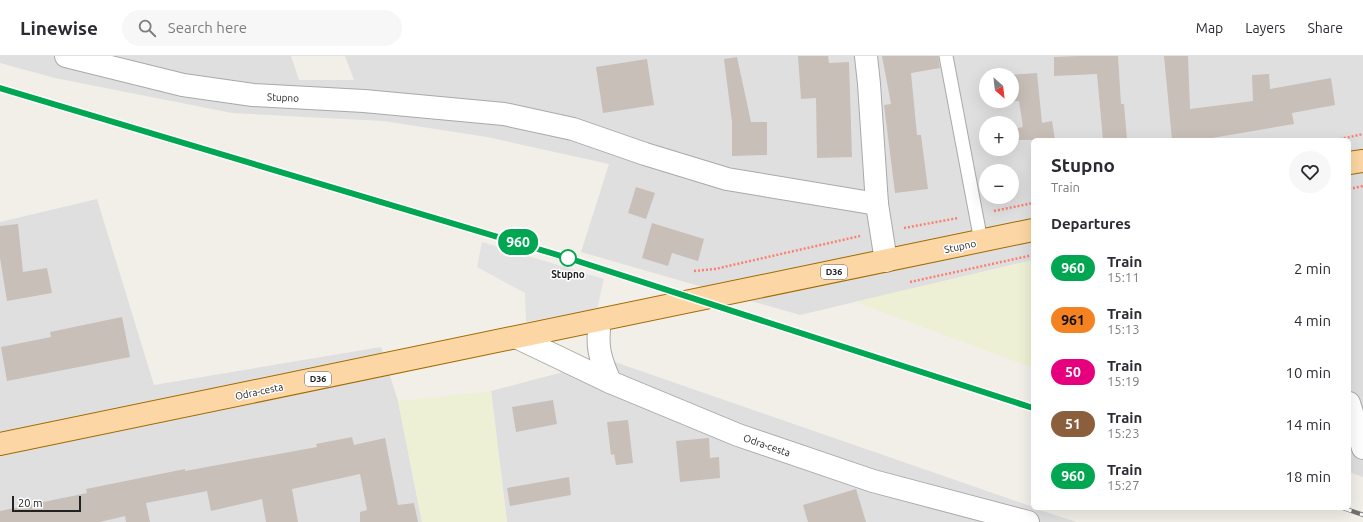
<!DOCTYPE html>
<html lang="en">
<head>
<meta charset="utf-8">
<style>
	body { margin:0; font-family:Ubuntu,sans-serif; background:#f7f7f7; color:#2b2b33; height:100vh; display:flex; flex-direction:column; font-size:15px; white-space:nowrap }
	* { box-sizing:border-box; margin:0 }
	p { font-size:13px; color:#7c7c81 }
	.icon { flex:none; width:22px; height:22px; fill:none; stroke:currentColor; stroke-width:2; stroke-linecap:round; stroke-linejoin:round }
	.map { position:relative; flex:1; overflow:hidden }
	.side { position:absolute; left:1031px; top:82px; width:320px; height:372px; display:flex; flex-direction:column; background:#fff; border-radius:6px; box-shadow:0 4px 16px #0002 }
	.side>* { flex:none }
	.badge { padding:0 8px; border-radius:13px; font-size:14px; line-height:26px }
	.needle { width:26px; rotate:152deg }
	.fabs { position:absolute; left:979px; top:12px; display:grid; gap:8px }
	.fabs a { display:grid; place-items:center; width:40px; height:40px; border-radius:50%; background:#fff; box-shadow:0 4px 16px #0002; font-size:20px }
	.scale { position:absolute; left:12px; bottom:10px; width:69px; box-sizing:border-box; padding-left:4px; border:2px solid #222; border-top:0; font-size:11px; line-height:14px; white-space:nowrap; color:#222; -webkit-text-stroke:3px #fff; paint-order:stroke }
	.map>.badge { position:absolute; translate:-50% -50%; box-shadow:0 0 0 2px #fff }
	h2 { padding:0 20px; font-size:15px; line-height:36px }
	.round { display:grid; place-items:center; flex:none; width:42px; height:42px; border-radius:21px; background:#f7f7f7 }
	.head { display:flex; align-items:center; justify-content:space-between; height:68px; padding:0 20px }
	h1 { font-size:19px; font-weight:700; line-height:30px }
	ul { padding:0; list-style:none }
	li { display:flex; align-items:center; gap:12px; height:52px; padding:0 20px }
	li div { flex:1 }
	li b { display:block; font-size:15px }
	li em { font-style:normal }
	li .badge { min-width:44px; font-weight:700; text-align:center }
	header { display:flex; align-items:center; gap:24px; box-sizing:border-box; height:56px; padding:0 20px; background:#fff; border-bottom:1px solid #e1e1e2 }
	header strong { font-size:19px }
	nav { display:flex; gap:22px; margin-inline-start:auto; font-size:14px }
	.search { width:280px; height:36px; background:#f7f7f7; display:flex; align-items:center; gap:10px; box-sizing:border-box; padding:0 14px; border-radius:22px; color:#7c7c81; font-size:15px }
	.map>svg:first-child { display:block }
	.residential { fill:#e0dfdf; fill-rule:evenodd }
	.farmland { fill:#eef0d5 }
	.parking { fill:#e2e2e2 }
	.building { fill:#c7bfb8 }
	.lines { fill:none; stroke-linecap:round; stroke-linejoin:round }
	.service-casing { stroke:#a9a9a9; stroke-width:15 }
	.minor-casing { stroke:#a9a9a9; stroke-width:24 }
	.primary-casing { stroke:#a06b00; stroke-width:24 }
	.path { stroke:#fa8072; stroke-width:2.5; stroke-dasharray:2 2; stroke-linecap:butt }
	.service { stroke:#fff; stroke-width:13 }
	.minor { stroke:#fff; stroke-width:22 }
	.primary { stroke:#fcd6a4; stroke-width:22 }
	.rail-casing { stroke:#707070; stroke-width:4.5 }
	.rail { stroke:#fff; stroke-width:3; stroke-dasharray:9; stroke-linecap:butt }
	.line-casing { stroke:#fff; stroke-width:9 }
	.line { stroke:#00a651; stroke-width:6 }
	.stop-dot { fill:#fff; stroke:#00a651; stroke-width:2 }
	.labels { text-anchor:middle; stroke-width:3; stroke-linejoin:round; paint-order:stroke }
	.shield { fill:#fff; stroke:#646464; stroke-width:1 }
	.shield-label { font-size:9px; font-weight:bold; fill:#222 }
	.street-label { font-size:10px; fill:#222; stroke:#fff }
	.stop-label { font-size:10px; font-weight:bold; fill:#222; stroke:#fff }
</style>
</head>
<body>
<header>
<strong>Linewise</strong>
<div class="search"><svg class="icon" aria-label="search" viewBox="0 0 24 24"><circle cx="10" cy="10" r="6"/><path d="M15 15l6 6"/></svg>Search here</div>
<nav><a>Map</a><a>Layers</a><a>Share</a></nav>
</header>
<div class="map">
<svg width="1363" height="466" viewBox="0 0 1363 466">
	<rect width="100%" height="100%" fill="#f2efe9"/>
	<g class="residential">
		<path d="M0 0H291L299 24H354L345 0H1363V421L1349 416V84H1033V204L800 259 581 196 609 108 487 81 383 65 232 57 55 22 0 7ZM986 19H1012V45H986ZM986 67H1012V93H986ZM986 115H1012V141H986Z"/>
		<path d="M97 143 154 329 381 291 398 345 422 466H0V166Z"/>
		<path d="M609 304 1033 451V452L1077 466H507L491 335Z"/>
	</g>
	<g class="farmland">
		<path d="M1033 204V312L855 246Z"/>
		<path d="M491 335 507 466H422L398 345Z"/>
	</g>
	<path class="parking" d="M482 186 604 223 597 253 526 266 525 237 477 211Z"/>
	<g class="building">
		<path d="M798 0H828L829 7 849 6 852 101 817 102 816 42 801 43Z"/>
		<path d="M882 0H938L940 12 911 17 917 79H921L928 133 895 137 884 49 891 48Z"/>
		<path d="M1079 0H1118L1121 48H1124L1127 84H1103L1097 18 1054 20V1Z"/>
		<path d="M1164 0H1188L1190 53 1253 45 1252 19 1269 18 1270 33 1331 22 1335 49 1292 57 1294 68 1200 84H1172Z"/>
		<path d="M737 1 751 66H767V99L732 100V66L724 3Z"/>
		<path d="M647 3 654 49 603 57 596 11Z"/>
		<path d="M1037 17 1042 67 1052 65 1055 84H1012V73L1023 71 1019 45 1008 46 1012 45V19H1007Z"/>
		<path d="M636 131 655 137 646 163 628 157Z"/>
		<path d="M652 167 704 183 698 205 672 197 668 210 642 202Z"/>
		<path d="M18 168 23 216 47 212 52 237 7 245 0 202V170Z"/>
		<path d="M122 261 130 301 7 325 1 291 51 281 50 276Z"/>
		<path d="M553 344 557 368 516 376 512 351Z"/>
		<path d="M628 364 633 407 616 409 614 398 611 399 607 366Z"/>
		<path d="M352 381 354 389 385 382 398 449 414 447 418 466H360V456L367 454 360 418 292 433 298 466H266L262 443 211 455 207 435 146 447 150 466H126L125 460 100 466H0V455L87 437 86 433 185 413V415L317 391 316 388Z"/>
		<path d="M709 382 710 402 719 401 720 422 680 426 676 385Z"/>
		<path d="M569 421 571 439 510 450 507 432Z"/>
		<path d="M856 433 866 466H808L803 449Z"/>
	</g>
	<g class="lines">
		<defs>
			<path id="service" d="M946 0 981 185"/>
			<g id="minor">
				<path d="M66 0 183 29 253 39 364 45 504 58 573 73 645 98 727 123 877 148"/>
				<path d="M866 0 869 28 877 148 886 205"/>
				<path d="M600 265C596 291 600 302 610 326"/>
				<path d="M518 282 610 326 738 379 873 425 1028 466"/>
				<path d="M1349 347 1363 392"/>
			</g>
			<g id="primary">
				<path d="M1349 107 1363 105"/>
				<path d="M0 388 1033 174"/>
			</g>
		</defs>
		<use href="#service" class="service-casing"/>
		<use href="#minor" class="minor-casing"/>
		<use href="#primary" class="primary-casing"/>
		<g class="path">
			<path d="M1336 84 1363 78"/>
			<path d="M1349 133 1363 130"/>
			<path d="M994 155 1033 147"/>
			<path d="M904 172 958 162"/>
			<path d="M694 215 715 213 860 180"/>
			<path d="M910 226 1033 199"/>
		</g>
		<use href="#service" class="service"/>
		<use href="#minor" class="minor"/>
		<use href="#primary" class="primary"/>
		<defs>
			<g id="rail">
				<path d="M0 32 568 202 1033 352"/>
				<path d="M1343 452 1363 459"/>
			</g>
		</defs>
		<use href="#rail" class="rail-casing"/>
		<use href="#rail" class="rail"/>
	</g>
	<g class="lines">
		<defs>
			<path id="line" d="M0 32 568 202 1033 352"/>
		</defs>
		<use href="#line" class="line-casing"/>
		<use href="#line" class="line"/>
	</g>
	<circle class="stop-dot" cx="568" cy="202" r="8"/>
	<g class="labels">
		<g class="shield">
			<rect x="821" y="209" width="26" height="14" rx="3"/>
			<rect x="305" y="316" width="26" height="14" rx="3"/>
		</g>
		<g class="shield-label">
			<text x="834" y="219">D36</text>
			<text x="318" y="326">D36</text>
		</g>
		<g class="street-label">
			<text transform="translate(283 41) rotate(3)" y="4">Stupno</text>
			<text transform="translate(960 190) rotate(-12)" y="4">Stupno</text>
			<text transform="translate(259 335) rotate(-12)" y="4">Odra-cesta</text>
			<text transform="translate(767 389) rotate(19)" y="4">Odra-cesta</text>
		</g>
		<g class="stop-label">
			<text x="568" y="222">Stupno</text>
		</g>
	</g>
</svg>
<div class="fabs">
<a><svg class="needle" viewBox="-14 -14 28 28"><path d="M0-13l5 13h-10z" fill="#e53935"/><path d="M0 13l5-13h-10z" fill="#7c7c81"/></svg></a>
<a>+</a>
<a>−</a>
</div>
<div class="scale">20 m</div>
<b class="badge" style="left:518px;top:186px;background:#00a651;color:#fff">960</b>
<section class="side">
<div class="head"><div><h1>Stupno</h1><p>Train</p></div><a class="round"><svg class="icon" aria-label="heart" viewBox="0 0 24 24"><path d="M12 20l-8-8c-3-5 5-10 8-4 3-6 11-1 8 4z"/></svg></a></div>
<h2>Departures</h2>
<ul>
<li><span class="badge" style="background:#00a651;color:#fff">960</span><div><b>Train</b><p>15:11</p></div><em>2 min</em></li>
<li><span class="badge" style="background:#f58220;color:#111">961</span><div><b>Train</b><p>15:13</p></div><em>4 min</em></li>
<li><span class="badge" style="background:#e6007e;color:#fff">50</span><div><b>Train</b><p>15:19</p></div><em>10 min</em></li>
<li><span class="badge" style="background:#8b5e3c;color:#fff">51</span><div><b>Train</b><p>15:23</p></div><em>14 min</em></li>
<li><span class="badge" style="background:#00a651;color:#fff">960</span><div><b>Train</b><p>15:27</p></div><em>18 min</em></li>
</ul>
</section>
</div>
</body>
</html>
